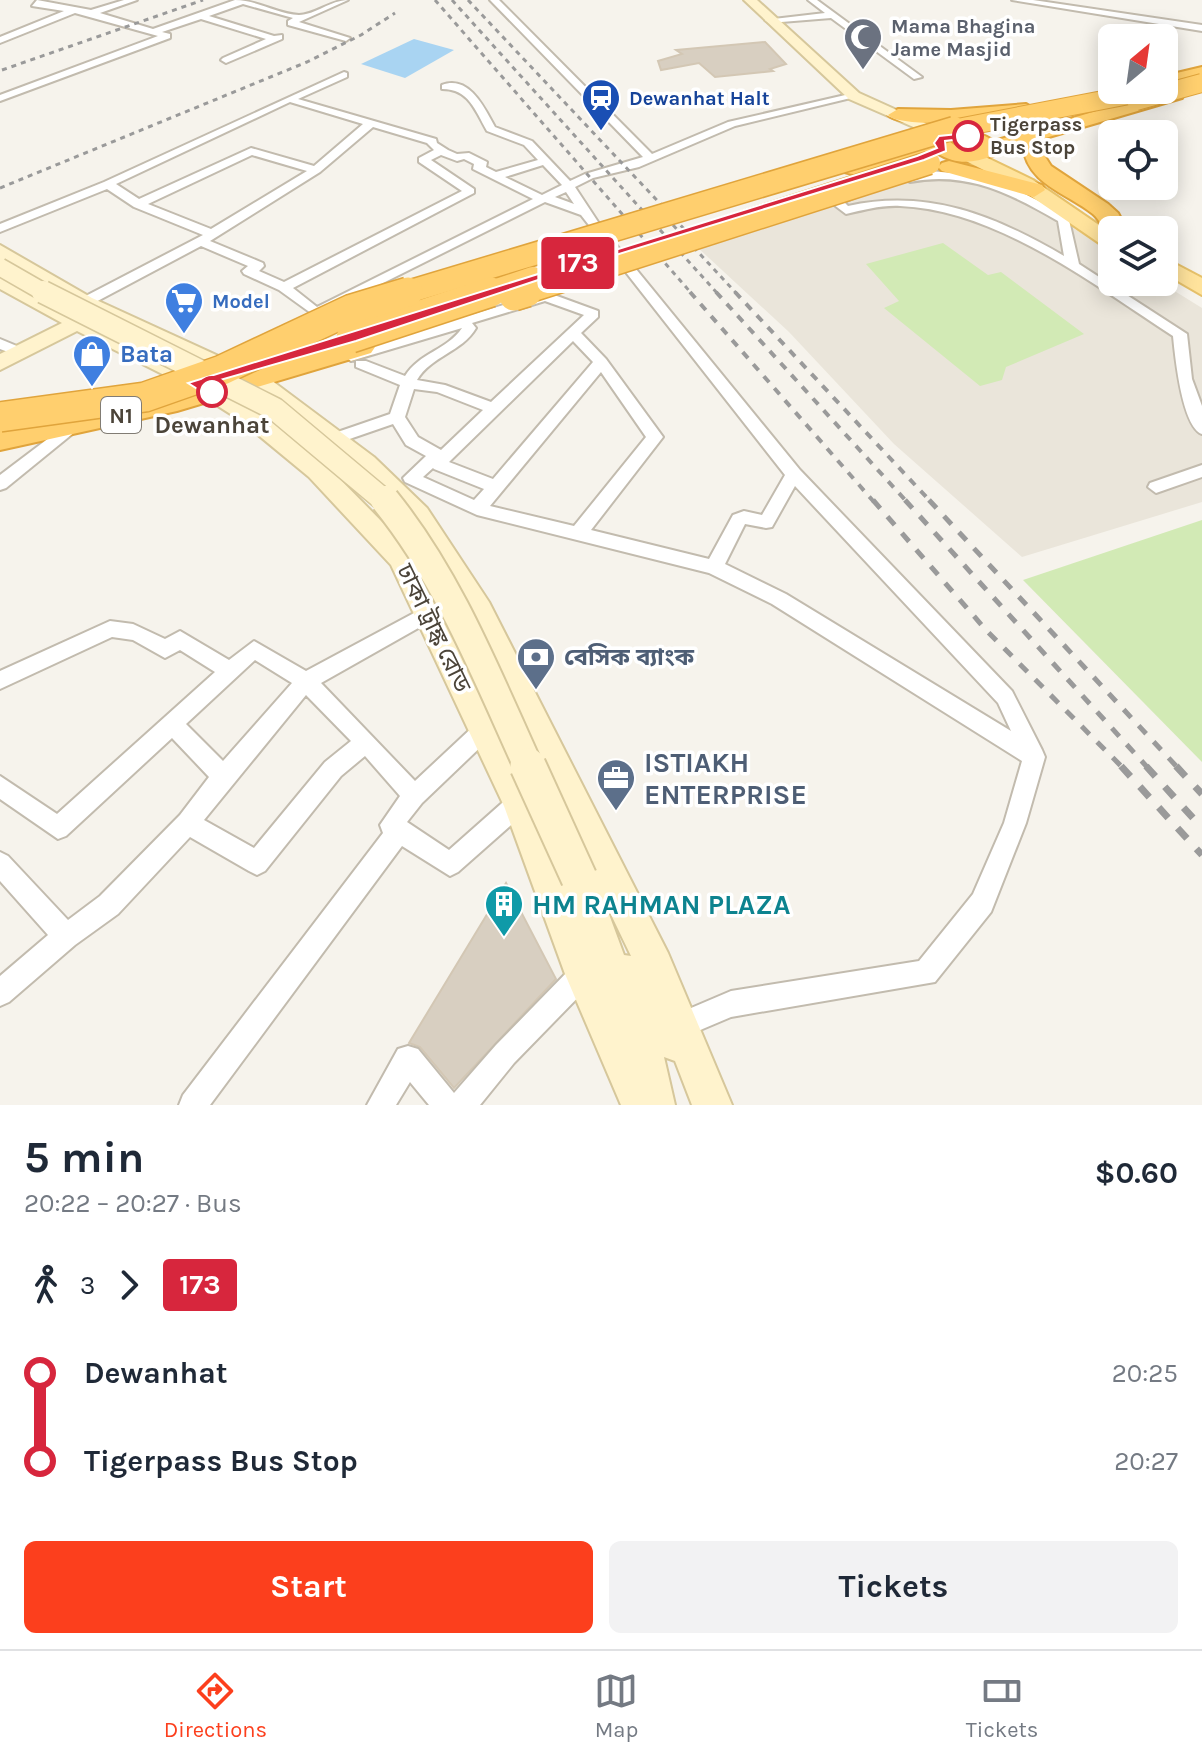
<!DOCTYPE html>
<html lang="en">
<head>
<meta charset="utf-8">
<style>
	body { margin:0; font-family:Karla,"Noto Sans Bengali",sans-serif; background:#f2f2f3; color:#1f2937; height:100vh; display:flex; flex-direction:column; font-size:30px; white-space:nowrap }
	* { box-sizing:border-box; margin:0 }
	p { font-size:26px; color:#747a83 }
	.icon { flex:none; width:44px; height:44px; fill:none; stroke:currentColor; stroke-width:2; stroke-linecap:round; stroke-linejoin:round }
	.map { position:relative; height:1105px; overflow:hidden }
	.drawer { display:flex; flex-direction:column; background:#fff; flex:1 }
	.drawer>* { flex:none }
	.badge { padding:0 16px; border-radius:6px; font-size:28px; line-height:52px }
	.needle { width:52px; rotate:29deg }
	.tools { position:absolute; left:1098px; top:24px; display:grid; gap:16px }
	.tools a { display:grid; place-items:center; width:80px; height:80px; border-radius:12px; background:#fff; box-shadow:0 4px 20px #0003; font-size:40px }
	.map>.badge { position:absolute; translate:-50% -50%; box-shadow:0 0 0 4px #fff }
	.legs { display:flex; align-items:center; gap:12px; height:88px; padding:0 24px; font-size:26px }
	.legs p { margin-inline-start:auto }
	.headline { display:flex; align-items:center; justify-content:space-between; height:136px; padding:0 24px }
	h1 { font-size:44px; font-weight:700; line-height:60px }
	.primary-button { display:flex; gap:16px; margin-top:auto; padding:16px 24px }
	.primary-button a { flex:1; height:92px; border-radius:12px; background:#fc3f1d; color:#fff; font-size:32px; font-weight:700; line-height:92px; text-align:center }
	.primary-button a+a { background:#f2f2f3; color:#1f2937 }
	ul { padding:0 24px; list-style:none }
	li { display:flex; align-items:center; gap:28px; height:88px; font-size:30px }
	li i { display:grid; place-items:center; width:12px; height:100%; margin:0 10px; background:currentColor }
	li i::after { content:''; width:20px; height:20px; margin:-10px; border:6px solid; border-radius:50%; background:#fff }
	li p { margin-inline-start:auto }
	li:first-child i { background:linear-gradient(#0000 50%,currentColor 0) }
	li:last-child i { background:linear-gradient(currentColor 50%,#0000 0) }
	.dock { display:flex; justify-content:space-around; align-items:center; height:112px; border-top:2px solid #e0e1e3; background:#fff; font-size:22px; color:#747a83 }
	.dock a { display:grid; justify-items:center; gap:4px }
	.dock .on { color:#fc3f1d }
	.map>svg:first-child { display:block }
	.residential { fill:#eae5da }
	.green { fill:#d2eab5 }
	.water { fill:#a9d4f2 }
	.building { fill:#d8cfc1; stroke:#d3c7b4; stroke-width:2 }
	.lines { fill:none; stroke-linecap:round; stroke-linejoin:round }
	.street-casing { stroke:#c2bbae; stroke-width:4 }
	.secondary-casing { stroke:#d6c79b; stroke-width:4 }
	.primary-casing { stroke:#e6c16a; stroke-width:4 }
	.highway-casing { stroke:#e0a43c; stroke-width:4 }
	.street { fill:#fff; fill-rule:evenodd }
	.secondary { fill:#fff3cd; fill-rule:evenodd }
	.primary { fill:#ffe39c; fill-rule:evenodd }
	.highway { fill:#ffcf6e; fill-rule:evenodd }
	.rail-far3 { stroke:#9a9a9a; stroke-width:3; stroke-dasharray:5 5; stroke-linecap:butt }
	.rail-far2 { stroke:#9a9a9a; stroke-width:4; stroke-dasharray:8 8; stroke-linecap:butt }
	.rail-far1 { stroke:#9a9a9a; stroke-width:5; stroke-dasharray:11 11; stroke-linecap:butt }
	.rail { stroke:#9a9a9a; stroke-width:7; stroke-dasharray:14 14; stroke-linecap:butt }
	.secondary-bridge-far3-casing { stroke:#d6c79b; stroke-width:20; stroke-linecap:butt }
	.secondary-bridge-far2-casing { stroke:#d6c79b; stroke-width:25; stroke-linecap:butt }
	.secondary-bridge-far1-casing { stroke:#d6c79b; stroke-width:32; stroke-linecap:butt }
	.secondary-bridge-casing { stroke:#d6c79b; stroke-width:39; stroke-linecap:butt }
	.highway-bridge-far2-casing { stroke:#e0a43c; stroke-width:20; stroke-linecap:butt }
	.highway-bridge-far1-casing { stroke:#e0a43c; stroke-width:25; stroke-linecap:butt }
	.highway-bridge-casing { stroke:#e0a43c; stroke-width:32; stroke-linecap:butt }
	.secondary-bridge-far3 { stroke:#fff3cd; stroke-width:17 }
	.secondary-bridge-far2 { stroke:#fff3cd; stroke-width:22 }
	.secondary-bridge-far1 { stroke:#fff3cd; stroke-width:28 }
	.secondary-bridge { stroke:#fff3cd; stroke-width:35 }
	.highway-bridge-far2 { stroke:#ffcf6e; stroke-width:18 }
	.highway-bridge-far1 { stroke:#ffcf6e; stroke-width:22 }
	.highway-bridge { stroke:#ffcf6e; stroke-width:29 }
	.line-1 { fill:#d7263d; stroke:#fff; stroke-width:2 }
	.stop-1-dot { fill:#fff; stroke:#d7263d; stroke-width:4 }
	.labels { text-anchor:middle; stroke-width:7; stroke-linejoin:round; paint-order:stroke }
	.far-worship-label { font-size:20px; font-weight:bold; fill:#5b616d; stroke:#fff; text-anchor:start }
	.far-transit-label { font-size:20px; font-weight:bold; fill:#164399; stroke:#fff; text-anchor:start }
	.far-stop-label { font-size:20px; font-weight:bold; fill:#4b4439; stroke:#fff; text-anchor:start }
	.far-shop-label { font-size:20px; font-weight:bold; fill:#366cbe; stroke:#fff; text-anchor:start }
	.shield { fill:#fff; stroke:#817c74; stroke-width:2 }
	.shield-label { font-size:22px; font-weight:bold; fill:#4b4439 }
	.shop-label { font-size:24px; font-weight:bold; fill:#366cbe; stroke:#fff; text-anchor:start }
	.stop-label { font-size:24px; font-weight:bold; fill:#4b4439; stroke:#fff }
	.street-label { font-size:24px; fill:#4b4439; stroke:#fff }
	.service-label { font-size:24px; font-weight:bold; fill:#4e5e75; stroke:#fff; text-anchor:start }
	.near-service-label { font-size:28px; font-weight:bold; fill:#4e5e75; stroke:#fff; text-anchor:start }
	.near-culture-label { font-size:28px; font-weight:bold; fill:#0d838f; stroke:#fff; text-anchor:start }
</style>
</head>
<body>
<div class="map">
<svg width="1202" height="1105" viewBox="0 0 1202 1105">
	<rect width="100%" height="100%" fill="#f6f3ec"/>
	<path class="residential" d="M936 173 1005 186 1112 252V282H1160L1202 308V502L1022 557 894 444 789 332 696 246Z"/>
	<g class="green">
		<path d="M943 243 988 275 1001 272 1084 334 1006 367 1002 380 980 386 884 308 899 301 866 264Z"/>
		<path d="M1202 520V762L1023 580Z"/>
	</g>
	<path class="water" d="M414 39 454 50 405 78 361 64Z"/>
	<g class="building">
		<path d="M765 42 786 64 770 69 773 71 715 77 699 63 661 70 658 61 682 54 676 50Z"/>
		<path d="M506 883 556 979 454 1088 420 1047 409 1043Z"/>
	</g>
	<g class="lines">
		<defs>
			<g id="street">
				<path d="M37 0 91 10 124 0H137L100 13 153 29 235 0C257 0 277 14 299 15 315 15 331 0 348 0L299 22 350 38 346 41 288 25V21L293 18 243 4 209 16 274 36 282 35V39L226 63 221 60 223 58 266 39 201 19 162 32 170 34V38L0 101V95L158 36 75 13 0 43V37L64 11 32 6Z"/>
				<path d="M490 0H499L652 154 728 122 854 93 859 96 735 126 639 167 593 178 575 187 600 225 800 470 1012 691 1042 750 1045 757 1026 823 991 912 935 982 731 1017 679 1039 670 1035 666 1026 670 1017 731 991 919 961 973 894 1004 823 1022 761 772 604 709 573 477 515 405 482 403 478 426 456 406 445 393 424 335 444 327 439 329 435 390 414 400 385 356 367V361H366L405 376C419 353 447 350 462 328L351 361 344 356 346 353 546 292 598 311V317L581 333 606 359 663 437 591 530 709 559 733 515 744 511 762 515 785 475 581 215 545 202 329 310H321L320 315 315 316 279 290 244 274 242 271 248 266 201 246 90 305H80V299L203 235 134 207 107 189 0 232V224L104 182 344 72 347 73V77L298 99 436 139 437 143 448 150 457 154 469 153 487 162 486 167 496 172 538 160 524 145 487 131C475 110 469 89 442 89V85C469 75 484 107 495 127L532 141 570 181 585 174 643 157ZM290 102 363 124 314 166 251 148 139 199 116 184ZM373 127 427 143 434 150 419 158V162L462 191 284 282 259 271 264 266 263 263 210 241 320 172ZM252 155 307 171 211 229 148 204ZM441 155 457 161 464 159 474 164 473 169 533 199 317 307 293 288 474 193V189L431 160ZM543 165 562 185 542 195 505 177ZM566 192 574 204 555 197ZM545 301 584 315 491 402 445 385 417 380C431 356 462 352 476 328L472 323ZM573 341 593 362 493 479 449 462ZM601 372 646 437 574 526 490 506ZM414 389 437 392 483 410 441 450 418 437 405 417ZM433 468 434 469 484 489 474 500 423 477ZM795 486 998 703 1011 731 786 594 725 564 745 524 766 528 772 527Z"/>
				<path d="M808 0H817L922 77 914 79 831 18 769 23 765 20 825 13Z"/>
				<path d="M1012 0H1033L1202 25V31Z"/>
				<path d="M930 171 975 175 1013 188 1056 210 1066 207 1079 264 1187 334 1192 379 1202 406V434C1182 427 1175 356 1173 336 1094 285 998 210 900 206 882 205 864 210 846 214L829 201 855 191 861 195 844 202 848 206C928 188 996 216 1064 256L1058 221C1010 193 966 171 910 182L904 179Z"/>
				<path d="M0 339 24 349 26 352 19 356 0 349Z"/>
				<path d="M70 422 76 423 78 427 76 431 6 488 0 490V475Z"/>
				<path d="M1202 465V477L1156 493 1148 487 1150 483Z"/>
				<path d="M429 605 436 608 439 613 436 618 321 683 415 781 476 724 483 721 490 724 494 731 490 738 422 803 407 822 449 850 511 795 519 792 527 795 530 803 527 811 458 872 450 876 402 846 210 1105H179L183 1095 383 833 380 825 400 796 365 756 341 776 265 871 257 875 249 871 190 837 118 914 75 945 9 1002 0 1006V976L48 935 0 881V852L8 856 68 920 100 896 180 815 209 777 172 738 66 836 58 839 0 799V776L57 814 215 672 180 650 165 658 133 640 112 637 0 689V671L110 621 133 624 165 639 180 631 229 660 254 641 306 671ZM255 660 292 683 223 761 186 724ZM306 695 351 741 325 762 254 848 204 820Z"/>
				<path d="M583 961 592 965 596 974 592 983 514 1063 480 1105H429L410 1082 396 1105H367L398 1049 408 1046 418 1049 454 1093 496 1045 574 965Z"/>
			</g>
			<g id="secondary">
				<path d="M744 0H757L859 93 954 136 951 139H941L849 99Z"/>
				<path d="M0 245 92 298 271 380 374 457 427 508 489 602 668 953 732 1105H692L675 1061 664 1057 675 1105H621L565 974 504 806 391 565 309 477 240 420 188 387 77 331 0 370V354L62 323 0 289V275L175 363 256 409 326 465 389 529 422 571 530 792 563 875 567 866 579 861 587 864 464 608 409 522 358 469 255 390 78 306 34 283 0 259ZM603 898 631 956 624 955Z"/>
			</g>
			<g id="primary">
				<path d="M973 151 1033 180 1112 234V249L1105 247 1019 188 966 161 964 157Z"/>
				<path d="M1164 258 1202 278V295L1164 273Z"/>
			</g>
			<g id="highway">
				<path d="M1202 67V78L1164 88V76Z"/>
				<path d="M1175 88 1182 90 1184 94 1182 98 1042 139 1044 155 1051 166 1108 204 1118 213 1127 230H1112V236L1107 235C1102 227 1100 220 1093 214 1067 193 1026 184 1023 145 993 154 968 173 937 153 916 159 854 186 838 168L841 163 864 162 929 142 935 134C955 127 976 129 994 141ZM952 141 966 143 977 149 962 150 950 142Z"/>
				<path d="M1026 104 1036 110 1033 114C1010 120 902 130 888 115L898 109 951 110Z"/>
				<path d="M949 161 1042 185 1045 190 1034 197 942 171 938 167 942 163Z"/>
				<path d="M361 339 371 341 375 347 371 353 177 411 0 450V430L174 393Z"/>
			</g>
		</defs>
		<use href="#street" class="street-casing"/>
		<use href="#secondary" class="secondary-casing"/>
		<use href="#primary" class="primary-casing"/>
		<use href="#highway" class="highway-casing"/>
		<use href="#street" class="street"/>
		<use href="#secondary" class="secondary"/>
		<use href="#primary" class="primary"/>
		<use href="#highway" class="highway"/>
		<g class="rail-far3">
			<path d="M435 0 692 294"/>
			<path d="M452 0 718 294"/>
			<path d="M468 0 686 231"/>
			<path d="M2 70 203 0"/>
			<path d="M0 188 307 62 361 35 395 13"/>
			<path d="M673 225 737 294"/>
		</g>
		<g class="rail-far2">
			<path d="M690 292 874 502"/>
			<path d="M716 292 907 502"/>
			<path d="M735 292 931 502"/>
		</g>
		<g class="rail-far1">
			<path d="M873 500 986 630 1123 768"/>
			<path d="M905 500 1148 768"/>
			<path d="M929 500 1178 768"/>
		</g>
		<g class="rail">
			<path d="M1121 766 1202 855"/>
			<path d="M1146 766 1202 828"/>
			<path d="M1176 766 1202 794"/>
		</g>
		<defs>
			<path id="secondary-bridge-far3" d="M0 267 47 294"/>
			<path id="secondary-bridge-far2" d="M43 292 275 409 386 502"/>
			<path id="secondary-bridge-far1" d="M385 500C449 579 487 676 529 768"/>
			<path id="secondary-bridge" d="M528 766 579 878"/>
			<g id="highway-bridge-far2">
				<path d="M1136 101 1202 83"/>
				<path d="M947 130 1155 90"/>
			</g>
			<g id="highway-bridge-far1">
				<path d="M401 294 954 128"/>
				<path d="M485 294 533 278"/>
				<path d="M521 294 929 163"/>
			</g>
			<g id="highway-bridge">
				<path d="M514 296 527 292"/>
				<path d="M351 338 491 292"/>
				<path d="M0 417 145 397 222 370 352 309 408 292"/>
			</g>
		</defs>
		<use href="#secondary-bridge-far3" class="secondary-bridge-far3-casing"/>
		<use href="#secondary-bridge-far2" class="secondary-bridge-far2-casing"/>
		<use href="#secondary-bridge-far1" class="secondary-bridge-far1-casing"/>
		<use href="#secondary-bridge" class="secondary-bridge-casing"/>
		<use href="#highway-bridge-far2" class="highway-bridge-far2-casing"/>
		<use href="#highway-bridge-far1" class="highway-bridge-far1-casing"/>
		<use href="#highway-bridge" class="highway-bridge-casing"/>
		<use href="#secondary-bridge-far3" class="secondary-bridge-far3"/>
		<use href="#secondary-bridge-far2" class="secondary-bridge-far2"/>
		<use href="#secondary-bridge-far1" class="secondary-bridge-far1"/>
		<use href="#secondary-bridge" class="secondary-bridge"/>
		<use href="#highway-bridge-far2" class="highway-bridge-far2"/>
		<use href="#highway-bridge-far1" class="highway-bridge-far1"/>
		<use href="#highway-bridge" class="highway-bridge"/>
	</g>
	<path class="line-1" d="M968 133 971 138 945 141 946 151 924 160 580 266 356 341 206 384 216 389V395H207L188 383 917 156 937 148 934 143 939 136Z"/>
	<defs>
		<symbol id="mosque-pin" viewBox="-11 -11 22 30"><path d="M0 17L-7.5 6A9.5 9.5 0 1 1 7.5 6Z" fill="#6b7280" stroke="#fff"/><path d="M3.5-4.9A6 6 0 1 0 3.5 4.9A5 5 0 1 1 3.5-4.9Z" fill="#fff"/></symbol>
		<symbol id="station-pin" viewBox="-11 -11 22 30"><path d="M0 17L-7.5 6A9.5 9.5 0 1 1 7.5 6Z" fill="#1a4fb4" stroke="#fff"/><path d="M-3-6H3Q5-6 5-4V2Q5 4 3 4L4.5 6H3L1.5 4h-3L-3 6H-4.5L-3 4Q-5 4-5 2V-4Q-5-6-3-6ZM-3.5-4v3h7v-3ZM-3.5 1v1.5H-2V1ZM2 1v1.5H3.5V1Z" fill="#fff"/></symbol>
		<symbol id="supermarket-pin" viewBox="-11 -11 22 30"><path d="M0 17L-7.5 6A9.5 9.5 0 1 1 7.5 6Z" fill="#3f7fe0" stroke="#fff"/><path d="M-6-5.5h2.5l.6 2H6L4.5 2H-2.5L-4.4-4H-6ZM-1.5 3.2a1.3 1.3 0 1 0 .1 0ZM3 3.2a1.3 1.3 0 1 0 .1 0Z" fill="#fff"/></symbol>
		<symbol id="shop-pin" viewBox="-11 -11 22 30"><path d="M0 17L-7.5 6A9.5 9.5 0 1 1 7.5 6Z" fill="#3f7fe0" stroke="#fff"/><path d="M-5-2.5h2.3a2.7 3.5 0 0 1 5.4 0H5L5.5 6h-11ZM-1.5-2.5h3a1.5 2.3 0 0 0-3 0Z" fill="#fff"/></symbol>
		<symbol id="bank-pin" viewBox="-11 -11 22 30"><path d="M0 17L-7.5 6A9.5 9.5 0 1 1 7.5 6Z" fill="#5c6f8a" stroke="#fff"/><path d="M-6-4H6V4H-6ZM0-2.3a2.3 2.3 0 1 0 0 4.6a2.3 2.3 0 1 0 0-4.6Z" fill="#fff"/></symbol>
		<symbol id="office-pin" viewBox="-11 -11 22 30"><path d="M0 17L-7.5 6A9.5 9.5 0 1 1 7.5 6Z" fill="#5c6f8a" stroke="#fff"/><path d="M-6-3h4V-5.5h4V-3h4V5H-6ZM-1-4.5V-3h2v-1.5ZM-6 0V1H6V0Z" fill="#fff"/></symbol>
		<symbol id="building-pin" viewBox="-11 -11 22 30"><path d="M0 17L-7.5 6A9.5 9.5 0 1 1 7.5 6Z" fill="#0f9aa8" stroke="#fff"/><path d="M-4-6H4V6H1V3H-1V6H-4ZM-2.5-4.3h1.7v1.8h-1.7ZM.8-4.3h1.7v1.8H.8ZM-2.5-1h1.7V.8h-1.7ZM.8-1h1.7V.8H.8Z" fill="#fff"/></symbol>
	</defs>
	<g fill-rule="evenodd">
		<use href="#mosque-pin" x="841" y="15" width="44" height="60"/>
		<use href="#station-pin" x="579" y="76" width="44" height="60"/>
		<use href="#supermarket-pin" x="162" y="279" width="44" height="60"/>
		<use href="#shop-pin" x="70" y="332" width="44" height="60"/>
		<use href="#bank-pin" x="514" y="635" width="44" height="60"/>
		<use href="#office-pin" x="594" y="756" width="44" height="60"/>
		<use href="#building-pin" x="482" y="882" width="44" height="60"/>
	</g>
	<g class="stop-1-dot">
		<circle cx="968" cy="136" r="14"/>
		<circle cx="212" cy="392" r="14"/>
	</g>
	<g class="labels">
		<g class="far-worship-label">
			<text x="891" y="33">Mama Bhagina<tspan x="891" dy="23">Jame Masjid</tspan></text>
		</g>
		<g class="far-transit-label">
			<text x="629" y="105">Dewanhat Halt</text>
		</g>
		<g class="far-stop-label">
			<text x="990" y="131">Tigerpass<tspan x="990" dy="23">Bus Stop</tspan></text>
		</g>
		<g class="far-shop-label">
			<text x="212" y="308">Model</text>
		</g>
		<rect class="shield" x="101" y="397" width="40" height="36" rx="6"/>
		<g class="shield-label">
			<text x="121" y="423">N1</text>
		</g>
		<g class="shop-label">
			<text x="120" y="362">Bata</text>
		</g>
		<g class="stop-label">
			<text x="212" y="433">Dewanhat</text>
		</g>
		<g class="street-label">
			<text transform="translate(434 628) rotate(64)" y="8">ঢাকা ট্রাঙ্ক রোড</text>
		</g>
		<g class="service-label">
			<text x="564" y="665">বেসিক ব্যাংক</text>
		</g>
		<g class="near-service-label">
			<text x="644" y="772">ISTIAKH<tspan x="644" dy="32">ENTERPRISE</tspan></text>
		</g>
		<g class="near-culture-label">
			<text x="532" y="914">HM RAHMAN PLAZA</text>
		</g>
	</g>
</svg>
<div class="tools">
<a><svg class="needle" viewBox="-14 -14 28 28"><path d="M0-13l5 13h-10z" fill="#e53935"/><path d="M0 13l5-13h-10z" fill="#747a83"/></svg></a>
<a><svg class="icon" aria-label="locate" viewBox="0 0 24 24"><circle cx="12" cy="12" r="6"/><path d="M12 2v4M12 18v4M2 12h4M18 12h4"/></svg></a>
<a><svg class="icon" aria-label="layers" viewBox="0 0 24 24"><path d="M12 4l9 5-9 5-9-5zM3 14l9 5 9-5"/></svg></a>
</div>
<b class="badge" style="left:578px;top:263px;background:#d7263d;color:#fff">173</b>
</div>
<section class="drawer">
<div class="headline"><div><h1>5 min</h1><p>20:22 – 20:27 · Bus</p></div><b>$0.60</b></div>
<div class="legs"><svg class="icon" aria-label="walk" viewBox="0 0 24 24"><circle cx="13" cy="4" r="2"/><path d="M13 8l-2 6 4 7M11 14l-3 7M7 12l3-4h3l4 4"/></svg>3<svg class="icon" aria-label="forward" viewBox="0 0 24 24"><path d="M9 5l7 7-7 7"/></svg><b class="badge" style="background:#d7263d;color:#fff">173</b></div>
<ul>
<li><i style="color:#d7263d"></i><b>Dewanhat</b><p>20:25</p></li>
<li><i style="color:#d7263d"></i><b>Tigerpass Bus Stop</b><p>20:27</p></li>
</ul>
<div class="primary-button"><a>Start</a><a>Tickets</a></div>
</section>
<nav class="dock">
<a class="on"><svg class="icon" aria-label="directions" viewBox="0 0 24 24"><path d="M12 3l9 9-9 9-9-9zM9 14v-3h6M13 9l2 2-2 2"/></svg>Directions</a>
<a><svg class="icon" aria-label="map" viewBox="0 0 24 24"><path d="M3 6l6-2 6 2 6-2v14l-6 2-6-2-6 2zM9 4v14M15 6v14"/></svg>Map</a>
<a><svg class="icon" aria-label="tickets" viewBox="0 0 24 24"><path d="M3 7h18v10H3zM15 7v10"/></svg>Tickets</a>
</nav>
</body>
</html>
